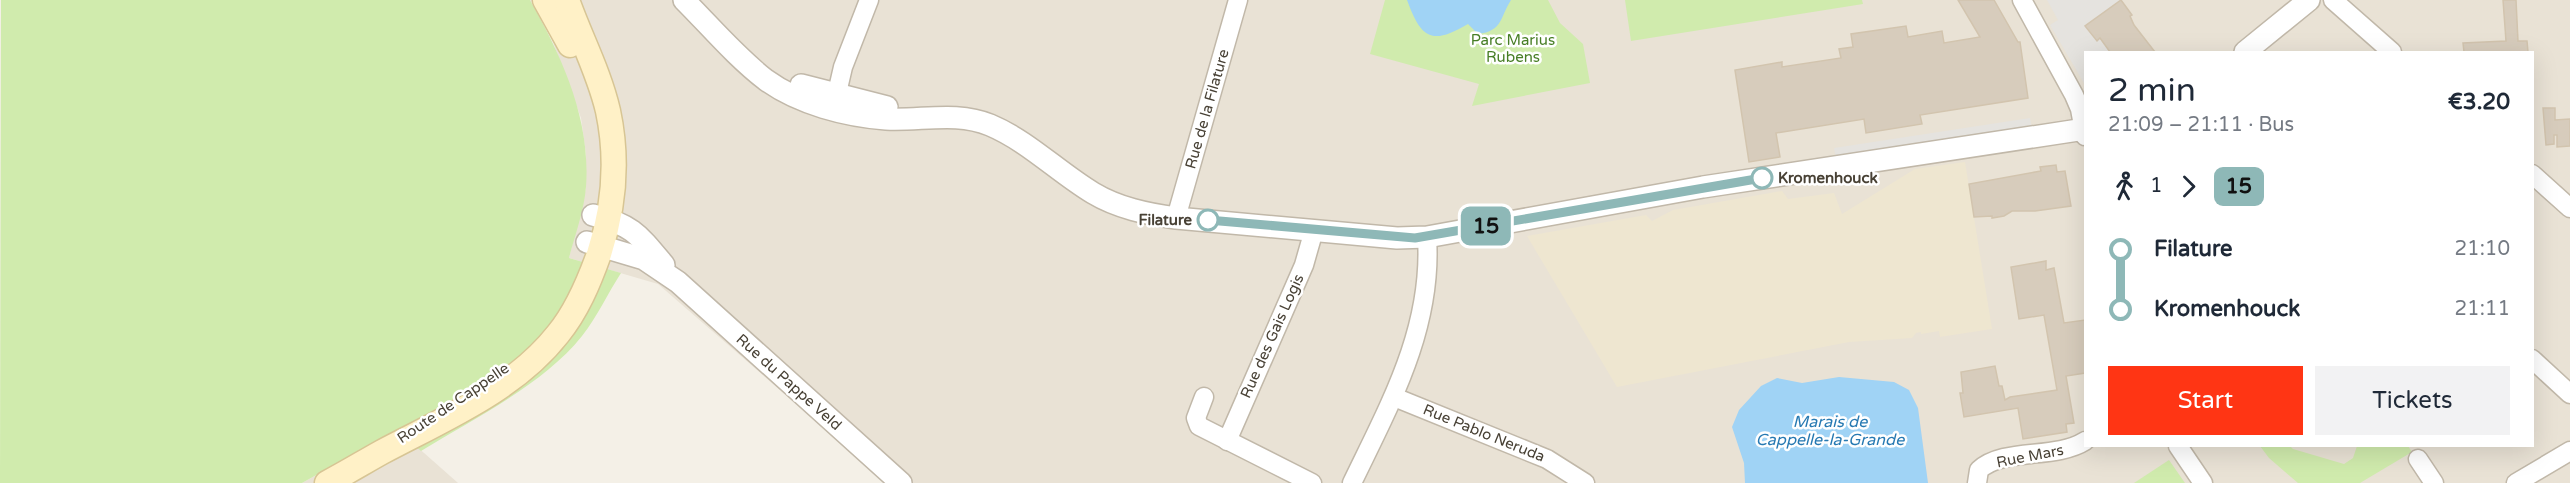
<!DOCTYPE html>
<html lang="en">
<head>
<meta charset="utf-8">
<style>
	body { margin:0; font-family:"Varela Round",sans-serif; background:#f2f2f3; color:#1f2937; height:100vh; display:flex; flex-direction:column; font-size:22px; white-space:nowrap }
	* { box-sizing:border-box; margin:0 }
	p { font-size:20px; color:#747a83 }
	.icon { flex:none; width:33px; height:33px; fill:none; stroke:currentColor; stroke-width:2; stroke-linecap:round; stroke-linejoin:round }
	.map { position:relative; flex:1; overflow:hidden }
	.side { position:absolute; left:2084px; top:51px; width:450px; height:396px; display:flex; flex-direction:column; background:#fff; border-radius:0px; box-shadow:0 6px 24px #0002 }
	.side>* { flex:none }
	.badge { padding:0 12px; border-radius:9px; font-size:21px; line-height:39px }
	.map>.badge { position:absolute; translate:-50% -50%; box-shadow:0 0 0 3px #fff }
	.legs { display:flex; align-items:center; gap:9px; height:66px; padding:0 24px; font-size:20px }
	.legs p { margin-inline-start:auto }
	.head { display:flex; align-items:center; justify-content:space-between; height:102px; padding:0 24px }
	h1 { font-size:33px; font-weight:600; line-height:45px }
	.button { display:flex; gap:12px; margin-top:auto; padding:12px 24px }
	.button a { flex:1; height:69px; border-radius:0px; background:#ff3514; color:#fff; font-size:24px; font-weight:600; line-height:69px; text-align:center }
	.button a+a { background:#f2f2f3; color:#1f2937 }
	ul { padding:0 24px; list-style:none }
	li { display:flex; align-items:center; gap:21px; height:60px; font-size:22px }
	li i { display:grid; place-items:center; width:9px; height:100%; margin:0 8px; background:currentColor }
	li i::after { content:''; width:15px; height:15px; margin:-8px; border:4px solid; border-radius:50%; background:#fff }
	li p { margin-inline-start:auto }
	li:first-child i { background:linear-gradient(#0000 50%,currentColor 0) }
	li:last-child i { background:linear-gradient(currentColor 50%,#0000 0) }
	.map>svg:first-child { display:block }
	.residential { fill:#e9e2d5; fill-rule:evenodd }
	.education { fill:#eee6d0 }
	.green { fill:#d0ebad }
	.parking { fill:#e5e3df }
	.water { fill:#a0d3f5 }
	.building { fill:#d7ccbc; stroke:#d2c4ae; stroke-width:1.5 }
	.lines { fill:none; stroke-linecap:round; stroke-linejoin:round }
	.minor-casing { stroke:#c1b8a9; stroke-width:21 }
	.tertiary-casing { stroke:#c1b8a9; stroke-width:24 }
	.secondary-casing { stroke:#d7c594; stroke-width:27 }
	.minor { stroke:#fff; stroke-width:18 }
	.tertiary { stroke:#fff; stroke-width:21 }
	.secondary { stroke:#fff1c7; stroke-width:24 }
	.line-1-casing { stroke:#fff; stroke-width:14 }
	.line-1 { stroke:#8eb8b7; stroke-width:9 }
	.stop-1-dot { fill:#fff; stroke:#8eb8b7; stroke-width:3 }
	.labels { text-anchor:middle; stroke-width:5; stroke-linejoin:round; paint-order:stroke }
	.park-label { font-size:15px; fill:#477e25; stroke:#fff }
	.street-label { font-size:15px; fill:#484135; stroke:#fff }
	.stop-label { font-size:15px; font-weight:bold; fill:#484135; stroke:#fff; text-anchor:start }
	.water-label { font-size:16px; font-style:italic; fill:#2679b2; stroke:#fff }
</style>
</head>
<body>
<div class="map">
<svg width="2570" height="483" viewBox="0 0 2570 483">
	<rect width="100%" height="100%" fill="#f4f0e7"/>
	<g class="residential">
		<path d="M530 0H2570V483H887L658 284 569 258 586 188V154L581 118 551 37ZM2085 52H2532V446H2085Z"/>
		<path d="M398 430 458 483H302Z"/>
	</g>
	<path class="education" d="M1965 162 1992 329 1940 337 1939 331 1921 334V332L1916 333 1912 338 1849 342 1617 387 1527 236 1646 215 1652 221 1673 210 1782 191 1788 199 1834 193 1842 214 1915 169Z"/>
	<g class="green">
		<path d="M1 0H530C562 57 591 119 586 187 584 211 575 235 569 258L621 273C608 293 597 317 582 336 543 385 474 418 421 451L397 430 302 483H0Z"/>
		<path d="M1385 0H1548L1560 23 1583 44 1590 83 1472 106 1479 84 1370 54Z"/>
		<path d="M1625 0H1862L1863 4 1631 41Z"/>
		<path d="M2260 446H2290L2293 449 2344 464 2353 458 2357 446H2408L2412 452 2360 483H2298L2269 458Z"/>
		<path d="M2169 460 2185 483H2134Z"/>
	</g>
	<g class="parking">
		<path d="M2047 0H2120L2086 25 2096 40 2100 38 2110 51 2085 52V85L2050 25 2058 20Z"/>
		<path d="M2030 118 2032 128 1836 159 1834 148Z"/>
	</g>
	<g class="water">
		<path d="M1407 0H1511C1500 17 1503 31 1478 34L1468 24C1431 46 1421 38 1407 0Z"/>
		<path d="M1839 377 1894 382 1909 390 1918 408 1928 483H1745L1744 463 1732 427 1739 410 1761 386 1777 378 1802 383Z"/>
	</g>
	<g class="building">
		<path d="M1958 0H1994L2018 42H2020L2028 98 1920 115 1922 124 1866 133 1864 119 1776 133 1780 157 1749 162 1735 70 1782 62V67L1841 58 1839 49 1853 47 1851 34 1906 26 1908 37 1942 31 1944 43 1980 37Z"/>
		<path d="M2121 0 2132 15 2130 16 2134 25 2155 52H2110L2100 38 2097 41 2085 26Z"/>
		<path d="M2503 0H2516L2518 41H2527L2528 52H2464L2463 43 2506 41Z"/>
		<path d="M2543 108H2555V120L2570 119V146L2557 147V135H2554V144L2546 145Z"/>
		<path d="M2056 165 2057 172 2065 171 2071 206 2035 211H2012L2004 216 1992 218V216L1974 217 1969 184 2041 171 2040 167Z"/>
		<path d="M2046 261V270L2054 268 2064 323 2085 320V373L2066 376 2074 423 2066 424 2067 432 2023 439 2018 408 1964 417 1960 393H1963L1961 372 1995 366 1999 386H2002L2005 400 2010 397 2057 390 2044 315 2019 319 2011 267Z"/>
	</g>
	<g class="lines">
		<defs>
			<g id="minor">
				<path d="M2022 0 2074 95 2080 109 2085 136"/>
				<path d="M2333 0 2392 52"/>
				<path d="M834 106 843 67 869 0"/>
				<path d="M2532 174 2570 208"/>
				<path d="M1176 218 1238 0"/>
				<path d="M2532 359 2570 394"/>
				<path d="M1204 397 1196 418 1199 426 1312 483"/>
				<path d="M1394 397 1547 459 1585 483"/>
				<path d="M1227 441 1304 265 1314 230"/>
				<path d="M2178 446 2203 483"/>
				<path d="M2418 459 2434 483"/>
				<path d="M1352 483C1390 404 1433 328 1427 237"/>
				<path d="M1977 483 1979 470C2004 447 2055 460 2085 441"/>
				<path d="M2516 483 2570 451"/>
			</g>
			<g id="tertiary">
				<path d="M684 0C710 26 736 57 766 80 799 104 846 116 886 119 921 121 957 111 990 125 1028 141 1058 172 1093 193 1118 208 1147 214 1176 218L1397 238 1427 237 1703 187 2085 129"/>
				<path d="M2245 52 2309 0"/>
				<path d="M801 85 887 107"/>
				<path d="M593 215C633 225 639 235 664 265"/>
				<path d="M587 242 644 259 678 282 901 483"/>
			</g>
			<g id="secondary">
				<path d="M545 0 570 45"/>
				<path d="M327 483C346 473 364 462 382 452 444 419 514 390 558 334 577 311 589 282 599 254 614 208 618 158 608 111 599 72 580 37 567 0"/>
			</g>
		</defs>
		<use href="#minor" class="minor-casing"/>
		<use href="#tertiary" class="tertiary-casing"/>
		<use href="#secondary" class="secondary-casing"/>
		<use href="#minor" class="minor"/>
		<use href="#tertiary" class="tertiary"/>
		<use href="#secondary" class="secondary"/>
	</g>
	<g class="lines">
		<defs>
			<path id="line-1" d="M1208 220 1415 238 1762 178"/>
		</defs>
		<use href="#line-1" class="line-1-casing"/>
		<use href="#line-1" class="line-1"/>
	</g>
	<g class="stop-1-dot">
		<circle cx="1762" cy="178" r="10"/>
		<circle cx="1208" cy="220" r="10"/>
	</g>
	<g class="labels">
		<g class="park-label">
			<text x="1513" y="45">Parc Marius<tspan x="1513" dy="17">Rubens</tspan></text>
		</g>
		<g class="street-label">
			<text transform="translate(1207 109) rotate(-74)" y="5">Rue de la Filature</text>
			<text transform="translate(1272 336) rotate(-66)" y="5">Rue des Gais Logis</text>
			<text transform="translate(789 382) rotate(42)" y="5">Rue du Pappe Veld</text>
			<text transform="translate(453 403) rotate(-34)" y="5">Route de Cappelle</text>
			<text transform="translate(1484 433) rotate(22)" y="5">Rue Pablo Neruda</text>
			<text transform="translate(2030 456) rotate(-11)" y="5">Rue Mars</text>
		</g>
		<g class="stop-label">
			<text x="1778" y="183">Kromenhouck</text>
			<text x="1192" y="225" text-anchor="end">Filature</text>
		</g>
		<g class="water-label">
			<text x="1830" y="427">Marais de<tspan x="1830" dy="18">Cappelle-la-Grande</tspan></text>
		</g>
	</g>
</svg>
<b class="badge" style="left:1486px;top:226px;background:#8eb8b7;color:#111">15</b>
<section class="side">
<div class="head"><div><h1>2 min</h1><p>21:09 – 21:11 · Bus</p></div><b>€3.20</b></div>
<div class="legs"><svg class="icon" aria-label="walk" viewBox="0 0 24 24"><circle cx="13" cy="4" r="2"/><path d="M13 8l-2 6 4 7M11 14l-3 7M7 12l3-4h3l4 4"/></svg>1<svg class="icon" aria-label="forward" viewBox="0 0 24 24"><path d="M9 5l7 7-7 7"/></svg><b class="badge" style="background:#8eb8b7;color:#111">15</b></div>
<ul>
<li><i style="color:#8eb8b7"></i><b>Filature</b><p>21:10</p></li>
<li><i style="color:#8eb8b7"></i><b>Kromenhouck</b><p>21:11</p></li>
</ul>
<div class="button"><a>Start</a><a>Tickets</a></div>
</section>
</div>
</body>
</html>
